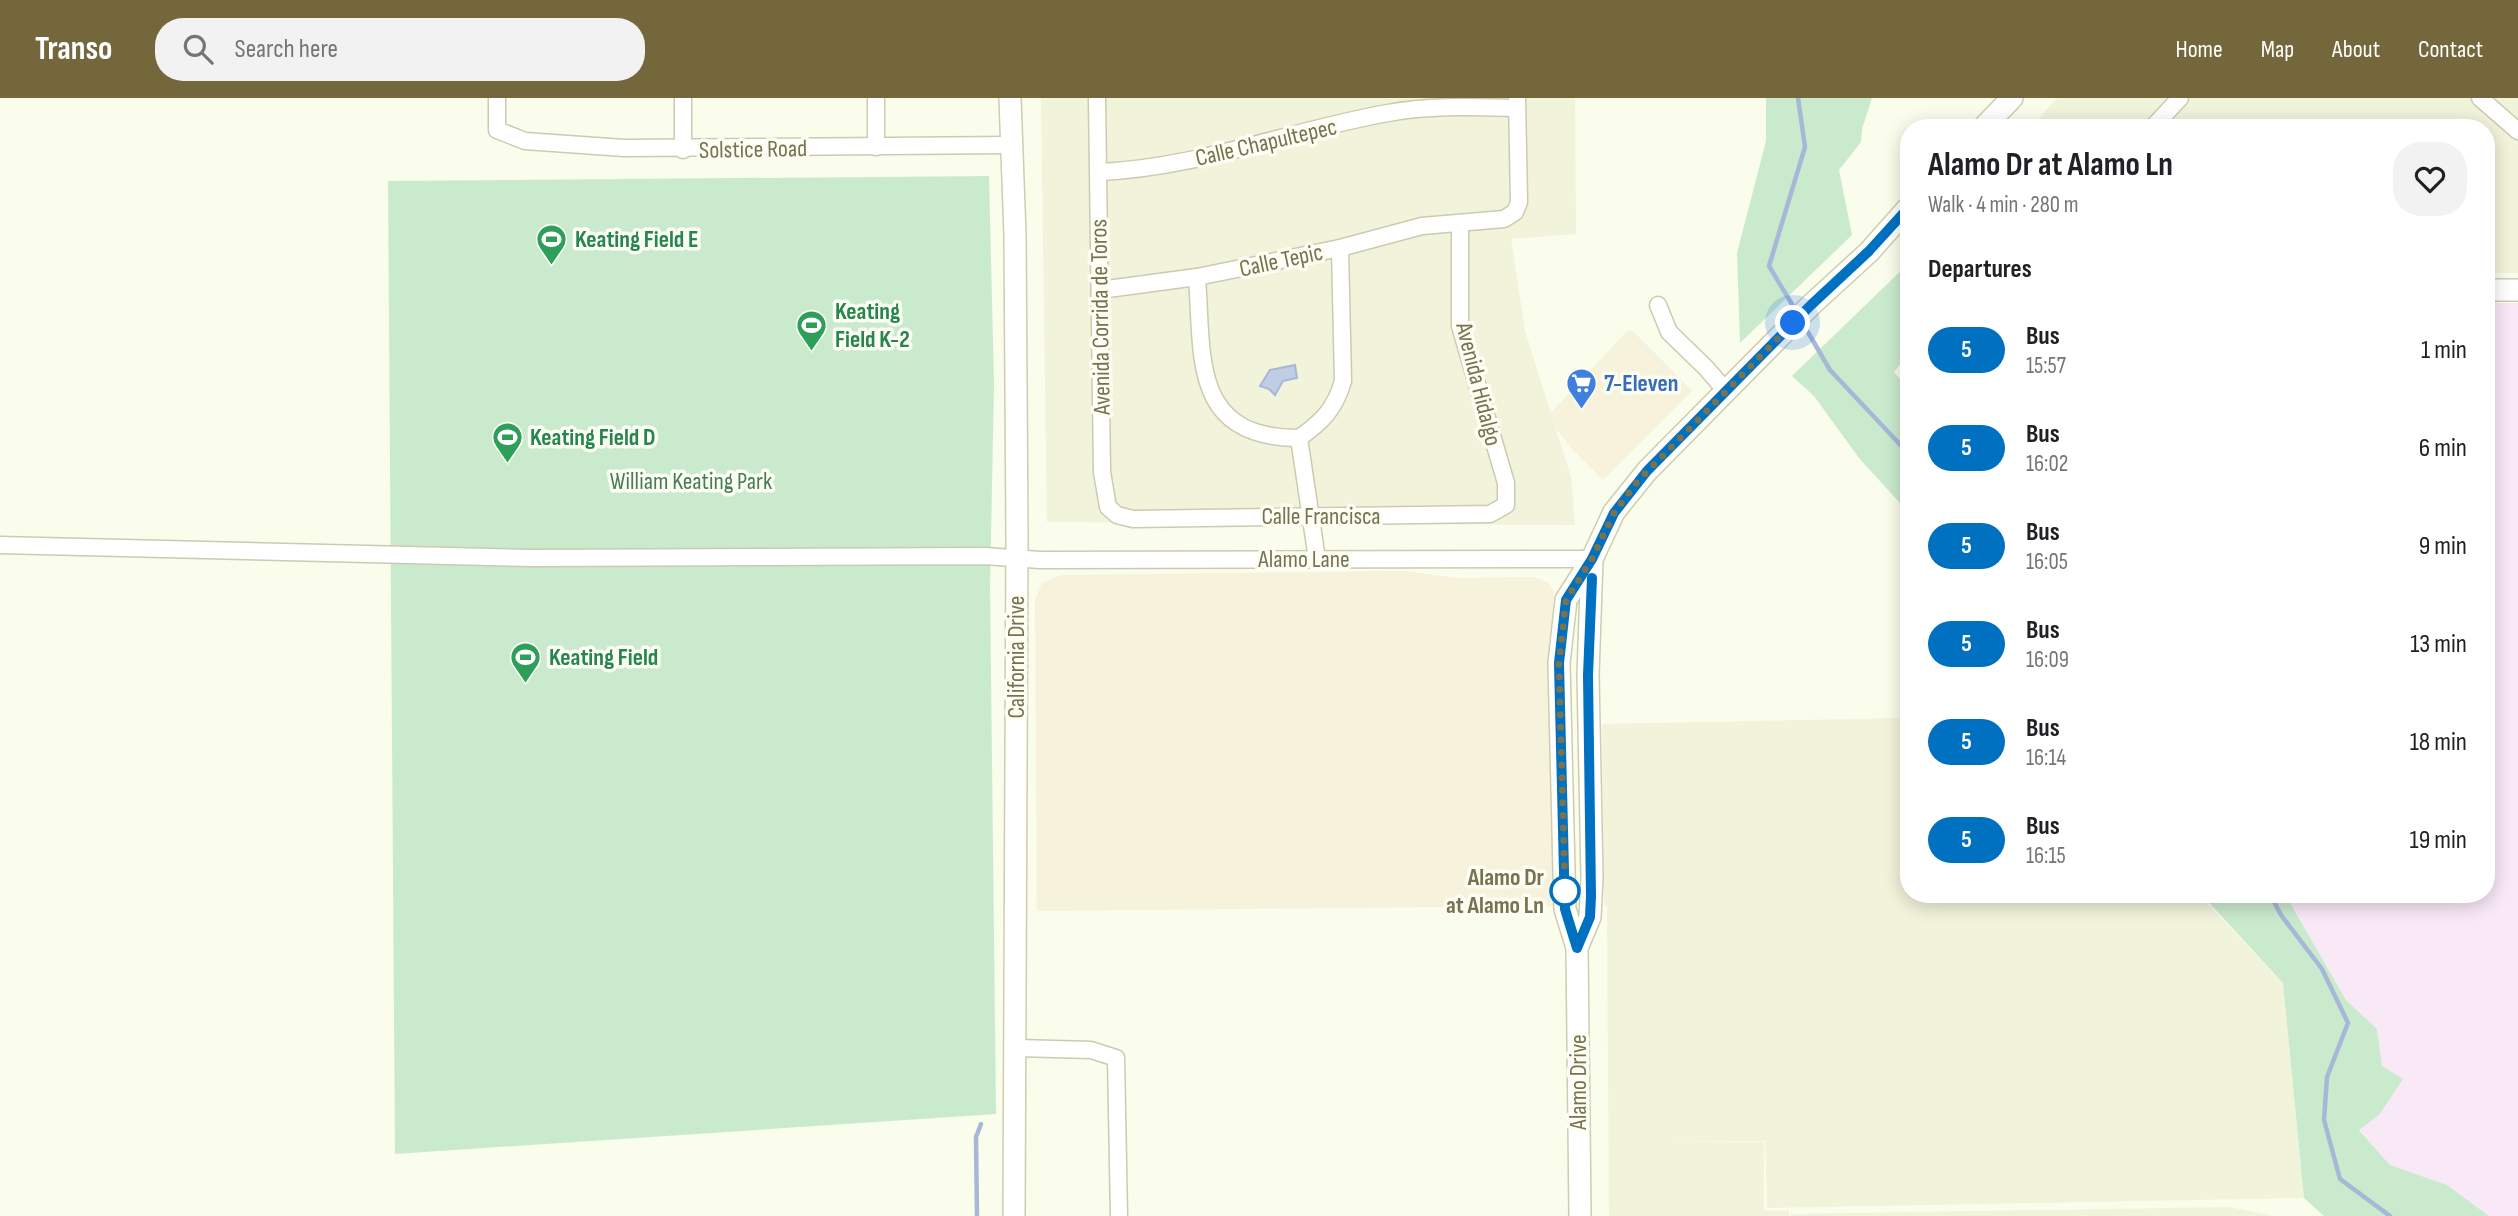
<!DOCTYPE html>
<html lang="en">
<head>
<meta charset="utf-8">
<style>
	body { margin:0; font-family:"Sofia Sans Condensed",sans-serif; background:#f2f2f2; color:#202124; height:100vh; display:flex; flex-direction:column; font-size:26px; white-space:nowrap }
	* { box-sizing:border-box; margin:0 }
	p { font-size:23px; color:#757577 }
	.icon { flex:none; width:38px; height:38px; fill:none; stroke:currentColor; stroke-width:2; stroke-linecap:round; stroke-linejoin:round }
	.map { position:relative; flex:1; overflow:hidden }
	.sheet { position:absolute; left:1900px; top:21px; width:595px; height:784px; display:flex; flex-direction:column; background:#fff; border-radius:28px; box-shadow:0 4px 18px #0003 }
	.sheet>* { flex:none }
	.badge { padding:0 14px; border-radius:23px; font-size:24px; line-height:46px }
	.you { position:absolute; width:35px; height:35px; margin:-18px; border:5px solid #fff; border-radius:50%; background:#1a73e8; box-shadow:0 0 0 10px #1a73e833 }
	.map>.badge { position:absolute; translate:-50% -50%; box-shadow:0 0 0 4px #fff }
	h2 { padding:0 28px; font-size:26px; line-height:63px }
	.round { display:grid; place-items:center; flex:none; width:74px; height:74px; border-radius:28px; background:#f2f2f2 }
	.overview { display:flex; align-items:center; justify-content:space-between; height:119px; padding:0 28px }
	h1 { font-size:33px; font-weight:700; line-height:52px }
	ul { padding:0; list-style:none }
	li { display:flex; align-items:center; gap:21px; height:98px; padding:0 28px }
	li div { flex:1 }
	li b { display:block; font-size:26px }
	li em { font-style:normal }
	li .badge { min-width:77px; font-weight:700; text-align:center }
	header { display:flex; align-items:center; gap:42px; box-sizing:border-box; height:98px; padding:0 35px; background:#75673c; color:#fff }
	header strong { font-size:33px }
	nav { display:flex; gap:38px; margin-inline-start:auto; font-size:24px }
	.search { width:490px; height:63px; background:#f2f2f2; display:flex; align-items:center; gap:18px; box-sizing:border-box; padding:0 24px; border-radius:28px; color:#757577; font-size:26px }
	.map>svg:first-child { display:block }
	.residential { fill:#f1f3db }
	.commercial { fill:#f6f2db }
	.education { fill:#f9e8f6 }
	.green { fill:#caeace }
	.water { fill:#c1cde5; stroke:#a7b7d7; stroke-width:2 }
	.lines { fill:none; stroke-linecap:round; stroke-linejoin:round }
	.stream { stroke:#a7b7d7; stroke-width:4.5 }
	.street-casing { stroke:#cccbaf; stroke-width:19 }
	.secondary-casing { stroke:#cfcdad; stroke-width:24 }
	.street { stroke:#fff; stroke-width:16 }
	.secondary { stroke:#fff; stroke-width:21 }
	.line-casing { stroke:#fff; stroke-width:16 }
	.line { stroke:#0070c0; stroke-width:10 }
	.walk { stroke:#77724f; stroke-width:7; stroke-dasharray:0 12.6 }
	.stop-dot { fill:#fff; stroke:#0070c0; stroke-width:3.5 }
	.labels { text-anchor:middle; stroke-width:7; stroke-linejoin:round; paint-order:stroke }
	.street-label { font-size:24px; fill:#77724f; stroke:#fdfef3 }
	.leisure-label { font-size:24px; font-weight:bold; fill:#27864d; stroke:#fdfef3; text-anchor:start }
	.shop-label { font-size:24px; font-weight:bold; fill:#366cbe; stroke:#fdfef3; text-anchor:start }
	.park-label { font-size:24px; fill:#477c54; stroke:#fdfef3 }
	.stop-label { font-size:24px; font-weight:bold; fill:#77724f; stroke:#fdfef3; text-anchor:end }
</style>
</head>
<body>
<header>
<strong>Transo</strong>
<div class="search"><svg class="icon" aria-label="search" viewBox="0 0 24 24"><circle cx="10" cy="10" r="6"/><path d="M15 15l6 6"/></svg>Search here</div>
<nav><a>Home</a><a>Map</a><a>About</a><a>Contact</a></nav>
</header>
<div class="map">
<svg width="2518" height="1118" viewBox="0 0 2518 1118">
	<rect width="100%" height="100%" fill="#fafcec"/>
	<g class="residential">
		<path d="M1041 0H1575L1576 136 1511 141 1525 233 1571 379 1575 427 1047 424Z"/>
		<path d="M2057 0H2518V175H2487V30H2030Z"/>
		<path d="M1909 620V796H2208L2203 801 2283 885 2304 1100 1767 1110 1765 1043H1651L1764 1044V1112L1789 1113V1118H1609L1607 808 1604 807 1602 626Z"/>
		<path d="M2229 1109 2274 1118H1791V1116Z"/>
	</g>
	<g class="commercial">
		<path d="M1627 233H1633L1692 293 1603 382 1573 352 1550 323V316Z"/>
		<path d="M1405 473 1457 480 1534 479 1547 484 1554 493 1550 551 1558 808 1037 813 1035 503 1042 485 1061 477Z"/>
	</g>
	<path class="education" d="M2487 205H2518V1118H2489L2447 1087 2390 1067 2359 1031 2379 1017 2382 968 2377 931 2346 902 2285 796H2487Z"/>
	<g class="green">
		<path d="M1766 0H1872L1862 31 1861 44 1839 72 1852 137 1740 245 1737 155 1766 43Z"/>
		<path d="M989 78 994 286 990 488 996 1016 395 1056 388 83Z"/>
		<path d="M1909 165V255L1894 274 1909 292V415L1859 360 1814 298 1792 278Z"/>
		<path d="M2201 796H2285L2346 902 2377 931 2382 968 2403 981 2379 1017 2359 1032 2390 1067 2447 1087 2489 1118H2324L2304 1100 2283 885Z"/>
	</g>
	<path class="water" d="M1295 267 1297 280 1283 283 1275 297 1269 291 1260 288 1270 272Z"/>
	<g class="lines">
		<g class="stream">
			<path d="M1796 213 1769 168 1805 49 1798 0"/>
			<path d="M1802 224 1830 272 1909 356"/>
			<path d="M2270 796 2281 817 2322 871 2348 925 2327 979 2324 1022 2340 1081 2390 1118"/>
			<path d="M977 1118 976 1039 981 1026"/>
		</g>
		<defs>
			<g id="street">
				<path d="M497 0V32L525 43 624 50 1011 47"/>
				<path d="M683 0V52"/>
				<path d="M876 0V49"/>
				<path d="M1097 0 1102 374 1108 409 1117 417 1133 421 1490 416 1506 407V385L1460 228V125"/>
				<path d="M2480 0 2518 33"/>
				<path d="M2152 30 2180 0"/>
				<path d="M1099 74C1198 70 1291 32 1388 15 1430 7 1474 9 1517 10"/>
				<path d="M1197 179C1203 260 1191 340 1299 340 1322 324 1335 311 1343 283L1340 150"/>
				<path d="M1100 192 1197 179 1340 150 1422 128 1504 121 1515 114 1519 104 1517 0"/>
				<path d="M1658 207 1669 234 1706 270 1726 293"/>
				<path d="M1299 340 1317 461"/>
				<path d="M0 447 532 460 985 458 1040 462 1592 461"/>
				<path d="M1017 950 1091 952 1116 960 1119 1118"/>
			</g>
			<g id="secondary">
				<path d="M1010 0 1015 137 1017 440 1014 1118"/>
				<path d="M1983 30 2012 0"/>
				<path d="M2487 192H2518"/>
				<path d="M1577 850 1590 819 1592 779 1588 577 1592 461"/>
				<path d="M1580 1118 1577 850 1565 811 1564 774 1559 565 1566 502 1592 461 1614 414 1647 373 1811 207 1869 154 1909 109"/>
			</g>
		</defs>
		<use href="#street" class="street-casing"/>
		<use href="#secondary" class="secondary-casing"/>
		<use href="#street" class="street"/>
		<use href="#secondary" class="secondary"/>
	</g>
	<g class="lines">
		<defs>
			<path id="line" d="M1592 480 1588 577 1591 798 1590 819 1577 850 1565 811 1564 774 1559 565 1566 502 1592 461 1614 415 1647 373 1811 207 1869 153 1909 109"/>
		</defs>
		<use href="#line" class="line-casing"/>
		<use href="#line" class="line"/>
		<path class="walk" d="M1565 793 1559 565 1566 502 1592 461 1614 415 1637 384 1793 225"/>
	</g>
	<defs>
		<symbol id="stadium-pin" viewBox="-11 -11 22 30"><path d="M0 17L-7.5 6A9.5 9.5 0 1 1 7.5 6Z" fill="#2e9e5b" stroke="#fdfef3"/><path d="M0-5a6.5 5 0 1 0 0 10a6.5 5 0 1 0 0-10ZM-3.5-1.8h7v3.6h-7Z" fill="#fff"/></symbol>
		<symbol id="supermarket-pin" viewBox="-11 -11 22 30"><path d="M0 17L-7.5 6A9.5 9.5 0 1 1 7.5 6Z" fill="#3f7fe0" stroke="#fdfef3"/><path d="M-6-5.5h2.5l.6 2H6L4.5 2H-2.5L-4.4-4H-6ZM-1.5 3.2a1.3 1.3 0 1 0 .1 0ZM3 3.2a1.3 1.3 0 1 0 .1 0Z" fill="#fff"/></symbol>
	</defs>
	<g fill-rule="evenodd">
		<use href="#stadium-pin" x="534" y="124" width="35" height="47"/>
		<use href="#stadium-pin" x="794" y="210" width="35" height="47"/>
		<use href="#supermarket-pin" x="1564" y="268" width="35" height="47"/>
		<use href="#stadium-pin" x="490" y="322" width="35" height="47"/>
		<use href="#stadium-pin" x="508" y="542" width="35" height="47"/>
	</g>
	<circle class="stop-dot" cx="1565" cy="793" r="14"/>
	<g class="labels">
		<g class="street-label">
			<text transform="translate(1266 44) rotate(-13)" y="8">Calle Chapultepec</text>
			<text transform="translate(753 51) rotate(-1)" y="8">Solstice Road</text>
			<text transform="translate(1281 162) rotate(-12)" y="8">Calle Tepic</text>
			<text transform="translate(1100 219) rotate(-91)" y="8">Avenida Corrida de Toros</text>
			<text transform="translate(1479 286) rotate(76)" y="8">Avenida Hidalgo</text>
			<text x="1321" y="426">Calle Francisca</text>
			<text x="1304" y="469">Alamo Lane</text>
			<text transform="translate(1016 559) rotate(-90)" y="8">California Drive</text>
			<text transform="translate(1578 984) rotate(-90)" y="8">Alamo Drive</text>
		</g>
		<g class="leisure-label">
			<text x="575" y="149">Keating Field E</text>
			<text x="835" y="221">Keating<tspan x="835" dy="28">Field K-2</tspan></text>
			<text x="530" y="347">Keating Field D</text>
			<text x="549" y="567">Keating Field</text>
		</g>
		<g class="shop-label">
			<text x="1604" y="293">7-Eleven</text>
		</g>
		<g class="park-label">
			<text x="691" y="391">William Keating Park</text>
		</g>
		<g class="stop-label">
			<text x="1544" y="787">Alamo Dr<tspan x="1544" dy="28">at Alamo Ln</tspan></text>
		</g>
	</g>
</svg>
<div class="you" style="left:1793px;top:225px"></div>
<section class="sheet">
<div class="overview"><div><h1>Alamo Dr at Alamo Ln</h1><p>Walk · 4 min · 280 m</p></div><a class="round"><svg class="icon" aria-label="heart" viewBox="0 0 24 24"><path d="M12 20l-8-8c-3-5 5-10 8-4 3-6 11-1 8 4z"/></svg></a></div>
<h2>Departures</h2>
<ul>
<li><span class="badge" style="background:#0070c0;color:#fff">5</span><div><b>Bus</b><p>15:57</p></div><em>1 min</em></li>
<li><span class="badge" style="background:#0070c0;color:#fff">5</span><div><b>Bus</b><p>16:02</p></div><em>6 min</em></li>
<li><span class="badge" style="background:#0070c0;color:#fff">5</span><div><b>Bus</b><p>16:05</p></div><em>9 min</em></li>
<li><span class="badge" style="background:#0070c0;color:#fff">5</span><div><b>Bus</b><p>16:09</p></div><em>13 min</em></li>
<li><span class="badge" style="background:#0070c0;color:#fff">5</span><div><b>Bus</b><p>16:14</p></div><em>18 min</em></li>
<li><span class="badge" style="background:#0070c0;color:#fff">5</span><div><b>Bus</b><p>16:15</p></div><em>19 min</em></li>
</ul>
</section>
</div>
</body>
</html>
